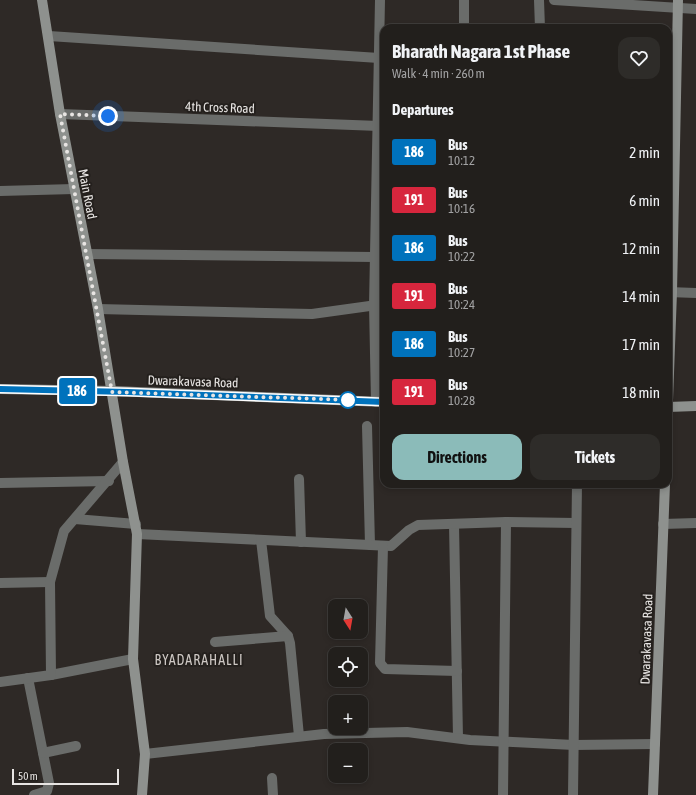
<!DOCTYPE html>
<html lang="en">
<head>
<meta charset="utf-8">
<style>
	body { margin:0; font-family:"Asap Condensed",sans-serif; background:#2e2c29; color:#f1f3f6; height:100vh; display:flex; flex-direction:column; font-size:15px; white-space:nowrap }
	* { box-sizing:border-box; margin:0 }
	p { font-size:13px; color:#a2a2a3 }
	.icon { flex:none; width:22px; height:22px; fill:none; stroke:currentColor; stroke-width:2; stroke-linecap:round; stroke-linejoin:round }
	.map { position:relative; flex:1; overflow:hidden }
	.details { position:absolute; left:380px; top:24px; width:292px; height:464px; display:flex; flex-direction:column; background:#221f1c; border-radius:12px; box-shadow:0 2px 6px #0003,0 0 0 1px #3f3d3b }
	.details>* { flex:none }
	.badge { padding:0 8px; border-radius:3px; font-size:14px; line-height:26px }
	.needle { width:26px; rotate:169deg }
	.buttons { position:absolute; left:328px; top:599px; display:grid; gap:8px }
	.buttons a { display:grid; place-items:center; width:40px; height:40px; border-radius:8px; background:#221f1c; box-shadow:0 2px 6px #0003,0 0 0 1px #3f3d3b; font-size:20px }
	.scale { position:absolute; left:12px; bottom:10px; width:107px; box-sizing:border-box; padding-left:4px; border:2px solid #e8e5e3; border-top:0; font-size:11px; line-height:14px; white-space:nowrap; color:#e8e5e3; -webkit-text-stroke:3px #24201d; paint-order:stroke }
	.you { position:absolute; width:20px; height:20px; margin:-10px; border:3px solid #fff; border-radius:50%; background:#1a73e8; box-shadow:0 0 0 6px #1a73e833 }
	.map>.badge { position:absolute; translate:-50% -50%; box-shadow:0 0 0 2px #fff }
	h2 { padding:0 12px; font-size:15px; line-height:36px }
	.round { display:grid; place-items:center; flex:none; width:42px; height:42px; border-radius:12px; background:#2e2c29 }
	.overview { display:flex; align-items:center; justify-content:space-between; height:68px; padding:0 12px }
	h1 { font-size:19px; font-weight:700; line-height:30px }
	.button { display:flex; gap:8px; margin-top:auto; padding:8px 12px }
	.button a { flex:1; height:46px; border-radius:12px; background:#8bbbb9; color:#111; font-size:16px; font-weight:700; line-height:46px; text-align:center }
	.button a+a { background:#2e2c29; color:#f1f3f6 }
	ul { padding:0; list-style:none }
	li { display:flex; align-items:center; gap:12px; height:48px; padding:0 12px }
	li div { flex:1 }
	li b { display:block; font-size:15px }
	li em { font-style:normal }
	li .badge { min-width:44px; font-weight:700; text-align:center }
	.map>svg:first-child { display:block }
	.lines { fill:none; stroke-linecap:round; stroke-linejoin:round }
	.street { stroke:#6a6c6a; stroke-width:10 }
	.secondary { stroke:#8e918e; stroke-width:10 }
	.line-casing { stroke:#fff; stroke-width:9 }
	.line { stroke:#0072bc; stroke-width:6 }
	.walk { stroke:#e8e5e3; stroke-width:4; stroke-dasharray:0 7.2 }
	.stop-dot { fill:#fff; stroke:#0072bc; stroke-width:2 }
	.labels { text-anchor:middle; stroke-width:4; stroke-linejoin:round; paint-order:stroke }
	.street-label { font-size:13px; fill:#e8e5e3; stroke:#24201d }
	.neighbourhood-label { font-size:14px; letter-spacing:1px; fill:#cdc7c3; stroke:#24201d }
</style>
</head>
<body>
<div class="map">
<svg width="696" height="795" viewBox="0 0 696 795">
	<rect width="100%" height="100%" fill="#2e2926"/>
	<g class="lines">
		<g class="street">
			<path d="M539 0 540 28"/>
			<path d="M554 0 696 9"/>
			<path d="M464 28V0"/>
			<path d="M49 36 379 58"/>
			<path d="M60 114 379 126"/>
			<path d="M0 191 74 189"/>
			<path d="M87 254 375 257"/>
			<path d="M668 292 696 293"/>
			<path d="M98 309 312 314 384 304"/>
			<path d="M376 402 374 305 380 0"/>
			<path d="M367 426 370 545"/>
			<path d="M299 479 301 542"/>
			<path d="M0 483 109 481"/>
			<path d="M75 519 136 524"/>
			<path d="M454 524 458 738"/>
			<path d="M663 524 696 523"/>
			<path d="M137 534 391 546 409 530 418 525 506 522 576 523"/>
			<path d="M261 540 270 616 288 636 290 643 299 736"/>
			<path d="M383 546 380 663 385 669 457 671"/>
			<path d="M0 583 50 582"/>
			<path d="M215 642 288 636"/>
			<path d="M51 675 133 659"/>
			<path d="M28 678 49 783 47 791 34 795"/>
			<path d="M0 682 51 675 50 582 64 531 123 462"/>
			<path d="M43 753 76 746"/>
			<path d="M145 754 324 734 407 732 470 740 574 745 655 744"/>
			<path d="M272 778 273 795"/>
			<path d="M503 795 506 522"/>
			<path d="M573 795 577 484"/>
		</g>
		<g class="secondary">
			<path d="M42 0 60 114 98 309 123 462 137 534 133 659 145 754 142 795"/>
			<path d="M0 389 112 391 384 402"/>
			<path d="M668 400 672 292 678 0"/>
			<path d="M668 407 696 406"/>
			<path d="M653 795 665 484"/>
		</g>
	</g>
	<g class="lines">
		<defs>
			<path id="line" d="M0 389 128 392 384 402"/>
		</defs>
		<use href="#line" class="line-casing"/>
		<use href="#line" class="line"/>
		<path class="walk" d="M108 116 60 114 112 392 348 400"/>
	</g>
	<circle class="stop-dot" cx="348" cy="400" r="8"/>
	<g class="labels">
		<g class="street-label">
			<text transform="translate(220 107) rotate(2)" y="5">4th Cross Road</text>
			<text transform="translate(88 194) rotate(79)" y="5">Main Road</text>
			<text transform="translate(193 381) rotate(2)" y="5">Dwarakavasa Road</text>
			<text transform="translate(646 639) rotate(-88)" y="5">Dwarakavasa Road</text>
		</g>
		<g class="neighbourhood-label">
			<text x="199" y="665">BYADARAHALLI</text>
		</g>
	</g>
</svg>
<div class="buttons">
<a><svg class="needle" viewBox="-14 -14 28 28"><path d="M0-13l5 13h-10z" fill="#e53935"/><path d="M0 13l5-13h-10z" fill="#a2a2a3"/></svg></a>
<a><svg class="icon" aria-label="locate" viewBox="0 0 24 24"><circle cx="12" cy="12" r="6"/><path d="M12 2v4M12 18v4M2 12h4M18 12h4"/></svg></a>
<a>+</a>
<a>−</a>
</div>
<div class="scale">50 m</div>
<div class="you" style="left:108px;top:116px"></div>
<b class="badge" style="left:77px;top:391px;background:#0072bc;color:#fff">186</b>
<section class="details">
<div class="overview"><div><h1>Bharath Nagara 1st Phase</h1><p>Walk · 4 min · 260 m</p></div><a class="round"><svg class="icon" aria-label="heart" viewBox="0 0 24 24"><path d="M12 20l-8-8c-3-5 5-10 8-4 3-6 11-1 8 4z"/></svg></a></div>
<h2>Departures</h2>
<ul>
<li><span class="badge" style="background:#0072bc;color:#fff">186</span><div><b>Bus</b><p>10:12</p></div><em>2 min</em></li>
<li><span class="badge" style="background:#d7263d;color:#fff">191</span><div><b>Bus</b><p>10:16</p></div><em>6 min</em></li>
<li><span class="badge" style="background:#0072bc;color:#fff">186</span><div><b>Bus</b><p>10:22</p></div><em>12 min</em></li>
<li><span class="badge" style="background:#d7263d;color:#fff">191</span><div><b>Bus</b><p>10:24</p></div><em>14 min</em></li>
<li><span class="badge" style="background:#0072bc;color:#fff">186</span><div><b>Bus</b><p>10:27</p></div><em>17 min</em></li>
<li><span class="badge" style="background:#d7263d;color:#fff">191</span><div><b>Bus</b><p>10:28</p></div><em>18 min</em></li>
</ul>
<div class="button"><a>Directions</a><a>Tickets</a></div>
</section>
</div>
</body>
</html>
